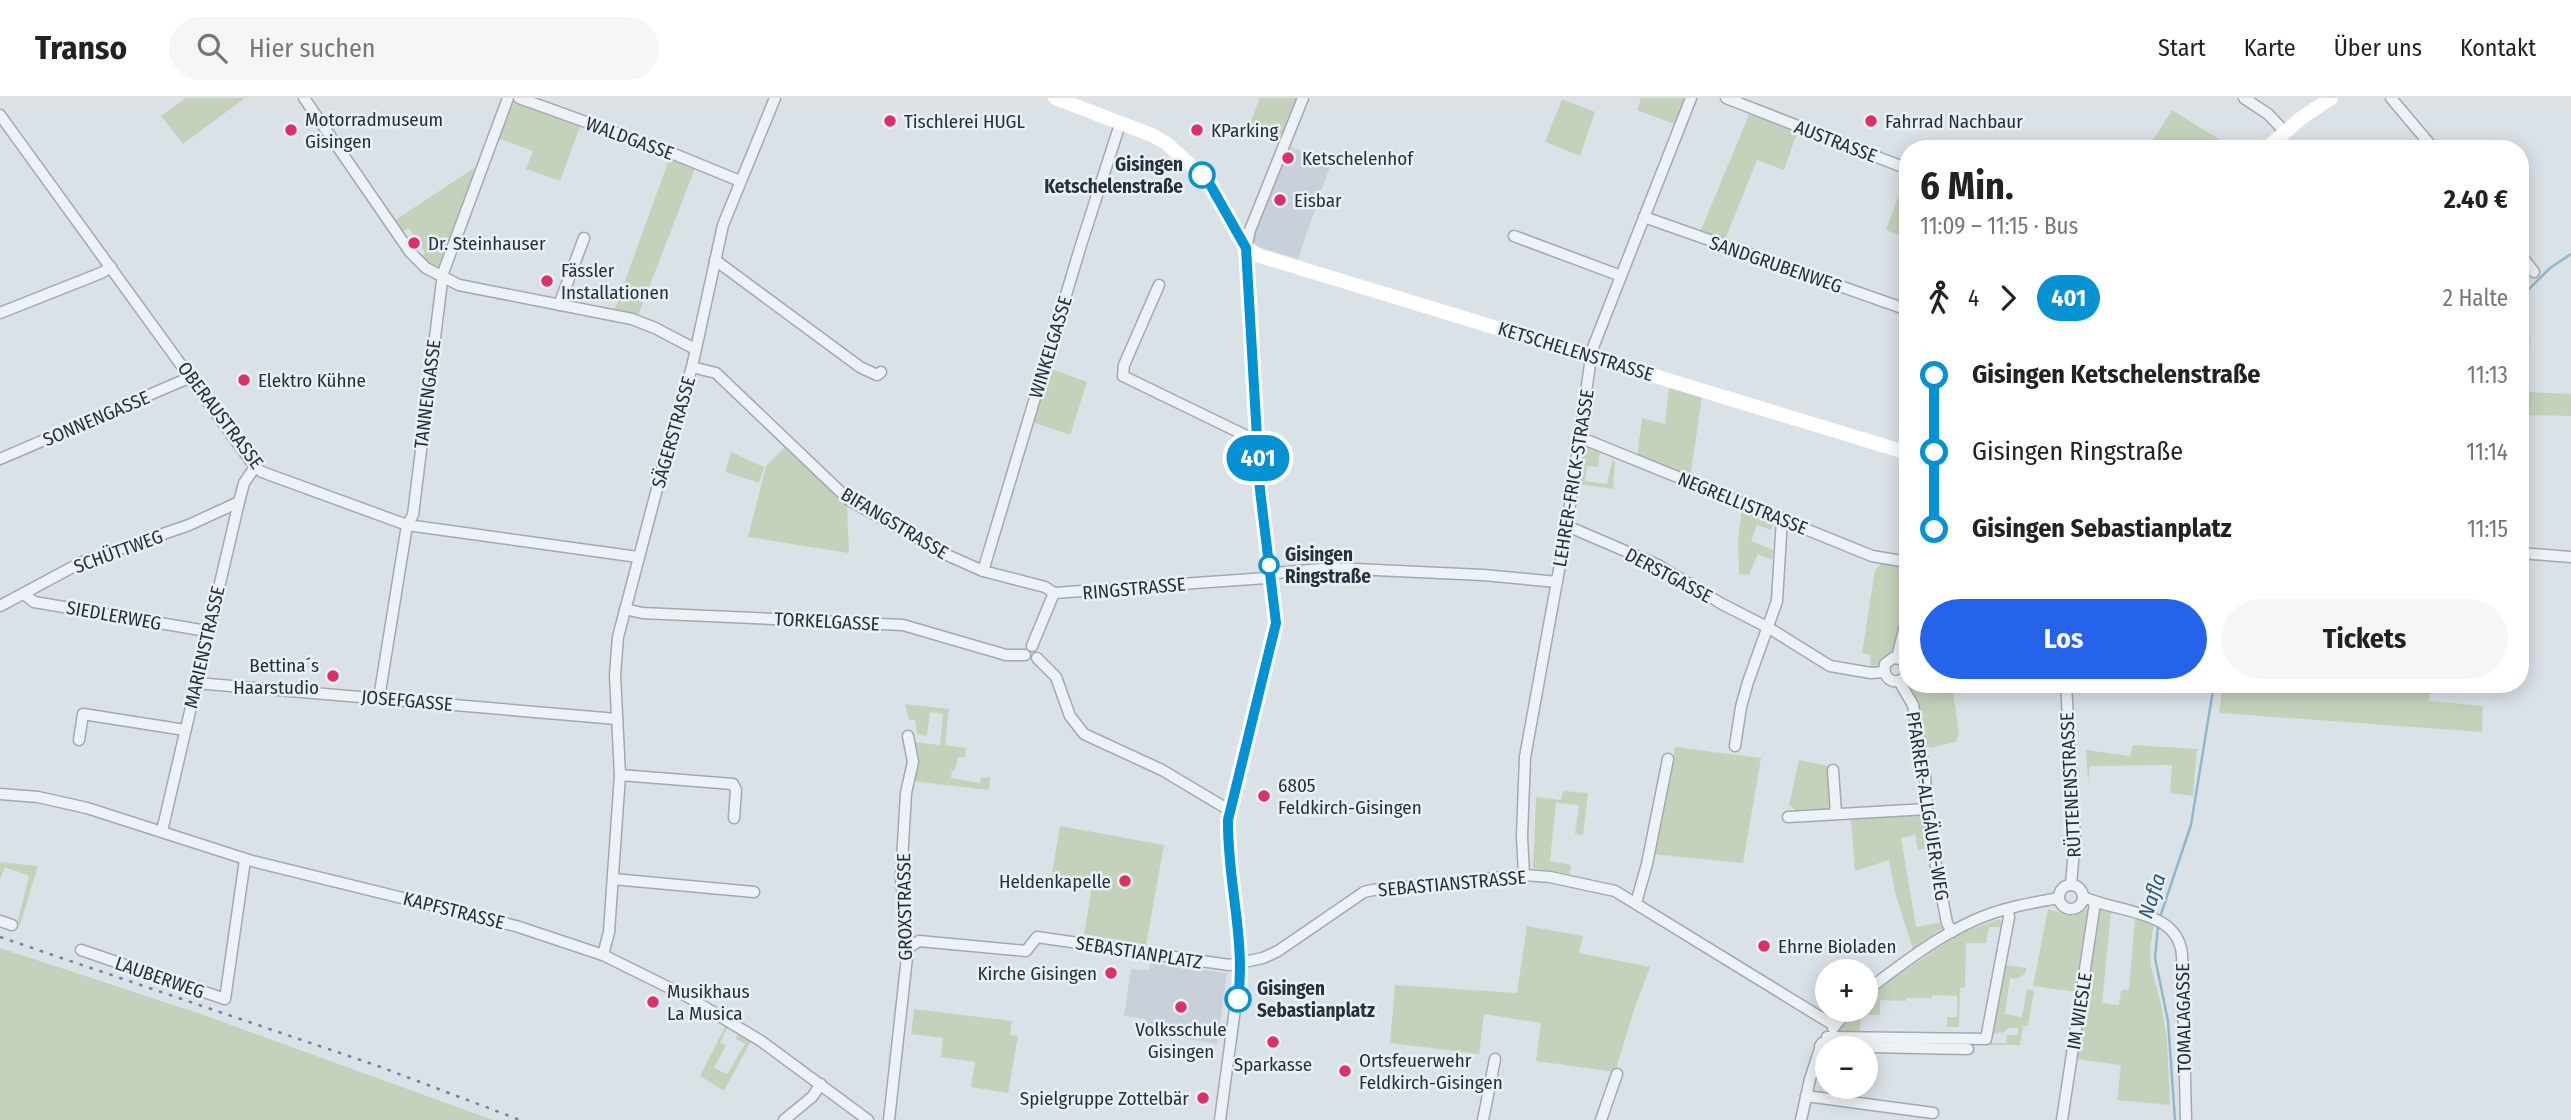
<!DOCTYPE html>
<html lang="de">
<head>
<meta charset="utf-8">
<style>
	body { margin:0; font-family:"Fira Sans Condensed",sans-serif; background:#f6f6f6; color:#222; height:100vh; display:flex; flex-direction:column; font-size:26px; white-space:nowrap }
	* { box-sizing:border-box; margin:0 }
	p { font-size:23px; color:#767676 }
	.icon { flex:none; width:38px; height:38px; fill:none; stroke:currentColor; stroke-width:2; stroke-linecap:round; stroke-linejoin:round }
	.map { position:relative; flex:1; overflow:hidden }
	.drawer { position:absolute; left:1899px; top:42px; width:630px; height:553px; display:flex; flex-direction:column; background:#fff; border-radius:28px; box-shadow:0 4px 18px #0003 }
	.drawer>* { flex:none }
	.badge { padding:0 14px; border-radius:23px; font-size:24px; line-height:46px }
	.controls { position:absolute; left:1815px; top:861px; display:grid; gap:14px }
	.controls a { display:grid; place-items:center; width:63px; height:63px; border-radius:50%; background:#fff; box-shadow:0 4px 18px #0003; font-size:35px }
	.map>.badge { position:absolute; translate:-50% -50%; box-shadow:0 0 0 4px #fff }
	.legs { display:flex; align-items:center; gap:10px; height:77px; padding:0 21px; font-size:23px }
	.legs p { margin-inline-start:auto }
	.overview { display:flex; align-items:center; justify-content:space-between; height:119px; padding:0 21px }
	h1 { font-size:38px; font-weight:700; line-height:52px }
	.action { display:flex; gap:14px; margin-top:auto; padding:14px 21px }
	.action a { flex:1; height:80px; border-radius:42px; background:#2563eb; color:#fff; font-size:28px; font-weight:700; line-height:80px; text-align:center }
	.action a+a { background:#f6f6f6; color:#222 }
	ul { padding:0 21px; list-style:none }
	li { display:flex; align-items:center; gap:24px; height:77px; font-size:26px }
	li i { display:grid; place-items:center; width:10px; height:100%; margin:0 9px; background:currentColor }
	li i::after { content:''; width:18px; height:18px; margin:-9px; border:5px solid; border-radius:50%; background:#fff }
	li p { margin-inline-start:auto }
	li:first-child i { background:linear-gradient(#0000 50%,currentColor 0) }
	li:last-child i { background:linear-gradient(currentColor 50%,#0000 0) }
	header { display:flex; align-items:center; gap:42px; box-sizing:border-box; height:98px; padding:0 35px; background:#fff; border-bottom:2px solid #e0e0e0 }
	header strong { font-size:33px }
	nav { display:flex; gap:38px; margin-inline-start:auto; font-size:24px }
	.search { width:490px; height:63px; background:#f6f6f6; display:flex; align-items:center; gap:18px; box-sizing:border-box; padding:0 24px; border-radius:38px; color:#767676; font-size:26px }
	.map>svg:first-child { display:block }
	.built { fill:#c8d1d9 }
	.green { fill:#c5d2bb }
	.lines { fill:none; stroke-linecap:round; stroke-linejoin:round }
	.stream { stroke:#92b7cb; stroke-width:2.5 }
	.street-casing { stroke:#a0aab1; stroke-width:13 }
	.street { stroke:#eef1f5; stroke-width:10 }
	.secondary { stroke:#fff; stroke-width:14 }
	.rail { stroke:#738492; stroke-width:2.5; stroke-dasharray:3.5 7; stroke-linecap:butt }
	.line-1-casing { stroke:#fff; stroke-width:16 }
	.line-1 { stroke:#0492d2; stroke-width:10 }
	.poi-dot { fill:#da3268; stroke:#eaf0f5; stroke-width:2.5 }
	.stop-1-dot { fill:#fff; stroke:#0492d2; stroke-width:3.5 }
	.labels { text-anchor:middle; stroke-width:5; stroke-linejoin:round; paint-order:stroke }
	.poi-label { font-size:19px; fill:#24323e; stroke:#eaf0f5; text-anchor:start }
	.street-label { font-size:19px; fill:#24323e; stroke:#eaf0f5 }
	.stop-label { font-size:19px; font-weight:bold; fill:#24323e; stroke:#eaf0f5; text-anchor:start }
	.water-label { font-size:21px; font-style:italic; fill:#2a5975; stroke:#eaf0f5 }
</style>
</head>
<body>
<header>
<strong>Transo</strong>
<div class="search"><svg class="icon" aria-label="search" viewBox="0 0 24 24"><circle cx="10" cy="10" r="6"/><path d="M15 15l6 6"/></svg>Hier suchen</div>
<nav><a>Start</a><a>Karte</a><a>Über uns</a><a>Kontakt</a></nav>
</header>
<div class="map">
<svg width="2571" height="1022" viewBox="0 0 2571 1022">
	<rect width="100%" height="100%" fill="#dbe2e7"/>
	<g class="built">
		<path d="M1288 48 1331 65 1298 161 1258 149 1252 143Z"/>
		<path d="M1150 865 1227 875 1217 946 1144 934 1146 921 1124 918 1131 871 1149 872Z"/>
	</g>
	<g class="green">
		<path d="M186 0H245L183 46 161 18Z"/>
		<path d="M1260 0H1298L1285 35 1279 36 1250 25Z"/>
		<path d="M1641 0H1685L1674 26 1637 12Z"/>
		<path d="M1562 1 1595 14 1580 58 1545 44Z"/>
		<path d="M517 3 581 26 560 83 526 71 533 53 498 40 509 8Z"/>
		<path d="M2172 12 2232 49 2231 51H2148Z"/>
		<path d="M1750 14 1798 32 1784 72 1757 62 1724 144 1701 135V132Z"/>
		<path d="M670 59 696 68 638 218 614 213Z"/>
		<path d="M480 66 443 166 434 170 420 160 425 155 409 130 402 134 394 123Z"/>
		<path d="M1907 75V140L1886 132Z"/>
		<path d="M2522 228 2527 231 2530 239 2527 294 2571 296V318L2522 317 2520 344V229Z"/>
		<path d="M1047 269 1087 284 1070 337 1030 323Z"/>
		<path d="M1669 289 1702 299 1690 380 1637 359 1642 320 1665 326Z"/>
		<path d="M1584 346 1599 350 1600 353 1598 369 1587 368 1585 383 1607 386 1612 363 1615 364 1613 391 1578 386Z"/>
		<path d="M786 348 847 406 849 455 748 439 766 368Z"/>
		<path d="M731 354 764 369 759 385 725 374Z"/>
		<path d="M1742 409 1774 424 1771 432 1757 427 1751 443 1773 452 1772 462 1758 456 1749 477 1739 476 1738 442Z"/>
		<path d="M1881 466 1907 468V508L1902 521 1894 556 1882 569 1871 570 1870 557 1862 555 1875 472Z"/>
		<path d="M1907 582 1908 586H1952L1959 637 1955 644 1931 650 1923 646 1904 585Z"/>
		<path d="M2223 586H2430L2429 603 2483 608 2482 634 2219 615Z"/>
		<path d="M905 606 949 611 945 647 966 650 965 659H958L955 673H952L951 680 980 685 981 680 990 679 989 692 912 683 917 667 914 644 940 647 943 616 930 614 927 638 917 636 915 622H909Z"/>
		<path d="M2133 647 2197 651 2193 698 2170 695 2172 667 2090 668 2088 684 2086 652 2130 658Z"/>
		<path d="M1675 649 1761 660 1743 765 1652 756Z"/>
		<path d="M1799 662 1828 668 1832 710 1799 715 1789 707Z"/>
		<path d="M1563 693 1588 695 1583 737 1575 736 1579 707 1556 705 1550 763 1571 767 1570 776 1533 770 1536 699 1561 702Z"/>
		<path d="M1920 713 1924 716 1929 750 1918 752 1915 737 1901 740 1916 829 1939 825 1942 830 1913 851 1895 795 1889 762 1855 773 1851 720Z"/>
		<path d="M1060 728 1164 747 1146 847 1084 836 1092 789 1051 782Z"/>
		<path d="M0 764 38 768 20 827 17 826 29 778 5 769 0 782Z"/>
		<path d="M2089 810 2078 894 2033 888 2048 811 2073 818Z"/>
		<path d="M2100 812 2111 814 2102 905 2119 907 2121 892H2129L2135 820 2154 825 2150 851 2151 868 2161 906 2167 941 2170 1007 2117 1002 2121 967 2076 961Z"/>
		<path d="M2000 821 2002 829H1989L1986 845H1966L1965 889 1960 890 1959 929H1947V919H1957V898L1932 897V900H1906V903L1880 902V917H1861L1860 933H1836L1856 912H1866V902L1871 895 1959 836Z"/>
		<path d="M1527 828 1583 838 1579 855 1650 869 1634 912 1615 974 1536 963 1541 925 1484 916 1479 956 1390 945 1395 887 1517 895Z"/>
		<path d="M0 850 204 917 493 1022H0Z"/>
		<path d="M2005 867 2027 870 2025 876 2016 881 2010 880 2005 916 2022 919 2027 891 2034 893 2028 928H2023L2020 947 1834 946V943L2006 945 2007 937H2018V930H2008L2005 934 1992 936Z"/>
		<path d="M914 911 1012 923 1010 937 1018 938 1008 995 971 989 975 964 941 959 943 940 911 936Z"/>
		<path d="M726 927 728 928 720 945 726 947 714 970 727 976 745 946 736 941 738 935 751 943 724 993 700 978Z"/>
	</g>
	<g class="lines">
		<g class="stream">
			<path d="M2520 200 2550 170 2571 156"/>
			<path d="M2159 822 2191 727 2214 586"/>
			<path d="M2158 828 2155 860 2168 923 2175 1022"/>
		</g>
		<defs>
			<g id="street">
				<path d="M304 0 410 154 426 170 459 187 632 221 655 230 695 251"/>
				<path d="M519 0 664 52 740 83"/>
				<path d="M1726 0 1908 71"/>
				<path d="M2244 0 2268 16 2285 34"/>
				<path d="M2391 0 2434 51"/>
				<path d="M0 17 255 369 262 374 407 427 638 459"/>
				<path d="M1644 119 1908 212"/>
				<path d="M1514 138 1621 178"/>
				<path d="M2520 156 2534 174"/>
				<path d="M715 162 860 269 877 277 881 274"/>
				<path d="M1159 187 1124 267 1123 278 1257 343"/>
				<path d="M559 207 584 140"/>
				<path d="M0 215 101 175 111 169"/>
				<path d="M692 269 716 275 849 402 947 457 983 473 1045 489 1054 495"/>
				<path d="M1579 339 1872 458 1908 464"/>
				<path d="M0 361 191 279"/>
				<path d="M1567 428 1658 467 1722 506 1769 530 1830 568 1871 575 1884 574"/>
				<path d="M2520 455 2571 459"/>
				<path d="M983 473 1081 147 1120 26"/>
				<path d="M1054 495 1266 480 1276 475 1333 470 1483 477 1557 484"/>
				<path d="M24 496 34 504 207 533"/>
				<path d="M0 508 82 464 189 427 239 404"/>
				<path d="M625 511 642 515 903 527 1006 557H1025"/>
				<path d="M1032 548 1054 495"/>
				<path d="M1037 560 1056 579 1070 618 1084 636 1162 672 1229 712"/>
				<path d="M1897 560 1908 515"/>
				<path d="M1908 569 1901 561 1893 560 1885 566C1882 583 1898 590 1908 575"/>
				<path d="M1899 583 1913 607 1925 677 1927 711 1936 768 1947 825 1952 834"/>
				<path d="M196 585 617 621"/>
				<path d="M2066 586 2075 740 2071 787"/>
				<path d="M379 600 407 427 413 417 443 175 508 0"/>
				<path d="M79 642 83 616 185 632"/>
				<path d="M1735 648 1741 609 1748 584 1777 503 1782 420"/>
				<path d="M1833 672 1836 716"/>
				<path d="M620 677 733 686 736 692 734 720"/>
				<path d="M0 696 38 699 87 710 252 763 516 828 603 857 688 899 761 943 868 1022"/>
				<path d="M1788 719 1927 711"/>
				<path d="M162 733 239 404 244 385 255 369"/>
				<path d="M1524 777 1522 738 1525 659 1567 428 1592 252 1691 0"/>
				<path d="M613 781 754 794"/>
				<circle cx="2071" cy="799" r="12"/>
				<path d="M2084 799C2115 815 2178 810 2182 857L2186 1022"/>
				<path d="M1636 805 1647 766 1668 661"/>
				<path d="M0 823 12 827"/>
				<path d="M908 850 919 843 1026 853 1037 839 1229 867 1263 860 1278 853 1364 794 1373 792 1524 777 1550 779 1615 793 1835 928"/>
				<path d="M81 852 225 901 245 762"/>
				<path d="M603 857 609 834 620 677 615 577 618 539 663 368 692 269 723 127 775 0"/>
				<path d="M1866 893C1899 868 1936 839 1975 822 2001 810 2031 805 2059 800"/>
				<path d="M1833 930 1848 912"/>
				<path d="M1827 939 1986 941 2009 819 2008 811"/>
				<path d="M1820 948 1968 951"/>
				<path d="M1806 998 1933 1015"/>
				<path d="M784 1022 812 999 821 986"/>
				<path d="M889 1022 908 850 901 780 906 695 913 664 908 638"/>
				<path d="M1220 1022 1241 866 1228 745V722L1276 525 1259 389 1246 150 1250 132 1303 0"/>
				<path d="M1483 1022 1495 961"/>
				<path d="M1601 1022 1617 976"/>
				<path d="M1801 1022 1810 981 1822 945"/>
				<path d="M2062 1022 2095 805"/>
			</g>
		</defs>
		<use href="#street" class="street-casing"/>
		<use href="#street" class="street"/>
		<g class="secondary">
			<path d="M1055 0 1152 37 1166 45 1208 83 1246 150 1260 158 1908 355"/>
			<path d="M2266 51 2300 21 2331 0"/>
		</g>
		<path class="rail" d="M0 839 378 968 520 1022"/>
	</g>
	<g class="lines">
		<defs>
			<path id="line-1" d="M1202 77 1208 83 1246 150 1260 392 1276 525 1228 722C1227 782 1246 842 1238 901"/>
		</defs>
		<use href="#line-1" class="line-1-casing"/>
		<use href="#line-1" class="line-1"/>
	</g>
	<g class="poi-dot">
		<circle cx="890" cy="23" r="7"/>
		<circle cx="1871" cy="23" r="7"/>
		<circle cx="291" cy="32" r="7"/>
		<circle cx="1197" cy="32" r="7"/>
		<circle cx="1288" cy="60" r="7"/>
		<circle cx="1280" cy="102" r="7"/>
		<circle cx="414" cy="145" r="7"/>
		<circle cx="547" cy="183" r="7"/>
		<circle cx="244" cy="282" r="7"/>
		<circle cx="333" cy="578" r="7"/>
		<circle cx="1264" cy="698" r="7"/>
		<circle cx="1125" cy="783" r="7"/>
		<circle cx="1764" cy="848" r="7"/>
		<circle cx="1111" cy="875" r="7"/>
		<circle cx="653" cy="904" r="7"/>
		<circle cx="1181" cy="909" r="7"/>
		<circle cx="1273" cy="944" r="7"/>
		<circle cx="1345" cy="973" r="7"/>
		<circle cx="1203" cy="1000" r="7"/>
	</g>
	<g class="stop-1-dot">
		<circle cx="1202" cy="77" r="12"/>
		<circle cx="1269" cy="467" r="9"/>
		<circle cx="1238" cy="901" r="12"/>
	</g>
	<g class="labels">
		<g class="poi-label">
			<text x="305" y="28">Motorradmuseum<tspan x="305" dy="22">Gisingen</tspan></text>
			<text x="904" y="30">Tischlerei HUGL</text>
			<text x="1885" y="30">Fahrrad Nachbaur</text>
			<text x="1211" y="39">KParking</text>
			<text x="1302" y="67">Ketschelenhof</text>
			<text x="1294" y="109">Eisbar</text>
			<text x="428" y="152">Dr. Steinhauser</text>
			<text x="561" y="179">Fässler<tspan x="561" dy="22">Installationen</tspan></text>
			<text x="258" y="289">Elektro Kühne</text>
			<text x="319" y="574" text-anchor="end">Bettina´s<tspan x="319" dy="22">Haarstudio</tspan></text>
			<text x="1278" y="694">6805<tspan x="1278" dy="22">Feldkirch-Gisingen</tspan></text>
			<text x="1111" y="790" text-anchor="end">Heldenkapelle</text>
			<text x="1778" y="855">Ehrne Bioladen</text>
			<text x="1097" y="882" text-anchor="end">Kirche Gisingen</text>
			<text x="667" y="900">Musikhaus<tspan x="667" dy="22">La Musica</tspan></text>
			<text x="1181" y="938" text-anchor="middle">Volksschule<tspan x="1181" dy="22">Gisingen</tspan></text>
			<text x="1359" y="969">Ortsfeuerwehr<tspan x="1359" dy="22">Feldkirch-Gisingen</tspan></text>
			<text x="1273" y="973" text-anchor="middle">Sparkasse</text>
			<text x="1189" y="1007" text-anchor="end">Spielgruppe Zottelbär</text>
		</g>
		<g class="street-label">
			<text transform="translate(630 40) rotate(20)" y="7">WALDGASSE</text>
			<text transform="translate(1836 43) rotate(21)" y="7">AUSTRASSE</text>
			<text transform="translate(1776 166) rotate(19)" y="7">SANDGRUBENWEG</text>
			<text transform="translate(1050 249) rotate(-73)" y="7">WINKELGASSE</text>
			<text transform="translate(1576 253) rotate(17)" y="7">KETSCHELENSTRASSE</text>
			<text transform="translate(427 296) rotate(-83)" y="7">TANNENGASSE</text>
			<text transform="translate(221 317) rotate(53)" y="7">OBERAUSTRASSE</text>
			<text transform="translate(96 320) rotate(-23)" y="7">SONNENGASSE</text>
			<text transform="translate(673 334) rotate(-74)" y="7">SÄGERSTRASSE</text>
			<text transform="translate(1573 380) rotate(-81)" y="7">LEHRER-FRICK-STRASSE</text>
			<text transform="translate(1743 405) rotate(22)" y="7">NEGRELLISTRASSE</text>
			<text transform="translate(895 425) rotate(31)" y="7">BIFANGSTRASSE</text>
			<text transform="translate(118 453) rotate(-20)" y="7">SCHÜTTWEG</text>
			<text transform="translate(1669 477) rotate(28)" y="7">DERSTGASSE</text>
			<text transform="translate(1134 490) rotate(-5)" y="7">RINGSTRASSE</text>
			<text transform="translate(114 517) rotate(10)" y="7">SIEDLERWEG</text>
			<text transform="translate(827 523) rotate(3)" y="7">TORKELGASSE</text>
			<text transform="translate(204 549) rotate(-77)" y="7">MARIENSTRASSE</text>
			<text transform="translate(407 602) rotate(5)" y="7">JOSEFGASSE</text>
			<text transform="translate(2070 687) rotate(-93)" y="7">RÜTTENENSTRASSE</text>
			<text transform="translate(1928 708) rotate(81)" y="7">PFARRER-ALLGÄUER-WEG</text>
			<text transform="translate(1452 785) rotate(-5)" y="7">SEBASTIANSTRASSE</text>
			<text transform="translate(904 809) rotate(-91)" y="7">GROXSTRASSE</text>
			<text transform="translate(454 812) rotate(14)" y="7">KAPFSTRASSE</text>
			<text transform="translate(1139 854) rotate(9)" y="7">SEBASTIANPLATZ</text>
			<text transform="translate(160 879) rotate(19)" y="7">LAUBERWEG</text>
			<text transform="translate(2079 913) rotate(-81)" y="7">IM WIESLE</text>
			<text transform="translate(2183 920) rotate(-91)" y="7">TOMALAGASSE</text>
		</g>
		<g class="stop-label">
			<text x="1183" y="73" text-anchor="end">Gisingen<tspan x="1183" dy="22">Ketschelenstraße</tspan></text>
			<text x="1285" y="463">Gisingen<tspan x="1285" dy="22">Ringstraße</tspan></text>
			<text x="1257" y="897">Gisingen<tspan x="1257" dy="22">Sebastianplatz</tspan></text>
		</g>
		<g class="water-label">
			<text transform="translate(2152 798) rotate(-72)" y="7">Nafla</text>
		</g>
	</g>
</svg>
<div class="controls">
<a>+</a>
<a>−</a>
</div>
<b class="badge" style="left:1258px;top:360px;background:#0492d2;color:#fff">401</b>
<section class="drawer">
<div class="overview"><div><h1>6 Min.</h1><p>11:09 – 11:15 · Bus</p></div><b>2.40 €</b></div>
<div class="legs"><svg class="icon" aria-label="walk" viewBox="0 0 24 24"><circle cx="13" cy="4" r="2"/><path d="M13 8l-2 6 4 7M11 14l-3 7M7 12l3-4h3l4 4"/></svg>4<svg class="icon" aria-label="forward" viewBox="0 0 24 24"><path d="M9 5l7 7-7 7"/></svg><b class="badge" style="background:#0492d2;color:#fff">401</b><p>2 Halte</p></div>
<ul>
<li><i style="color:#0492d2"></i><b>Gisingen Ketschelenstraße</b><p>11:13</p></li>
<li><i style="color:#0492d2"></i><span>Gisingen Ringstraße</span><p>11:14</p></li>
<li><i style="color:#0492d2"></i><b>Gisingen Sebastianplatz</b><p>11:15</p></li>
</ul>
<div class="action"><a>Los</a><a>Tickets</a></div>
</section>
</div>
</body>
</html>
